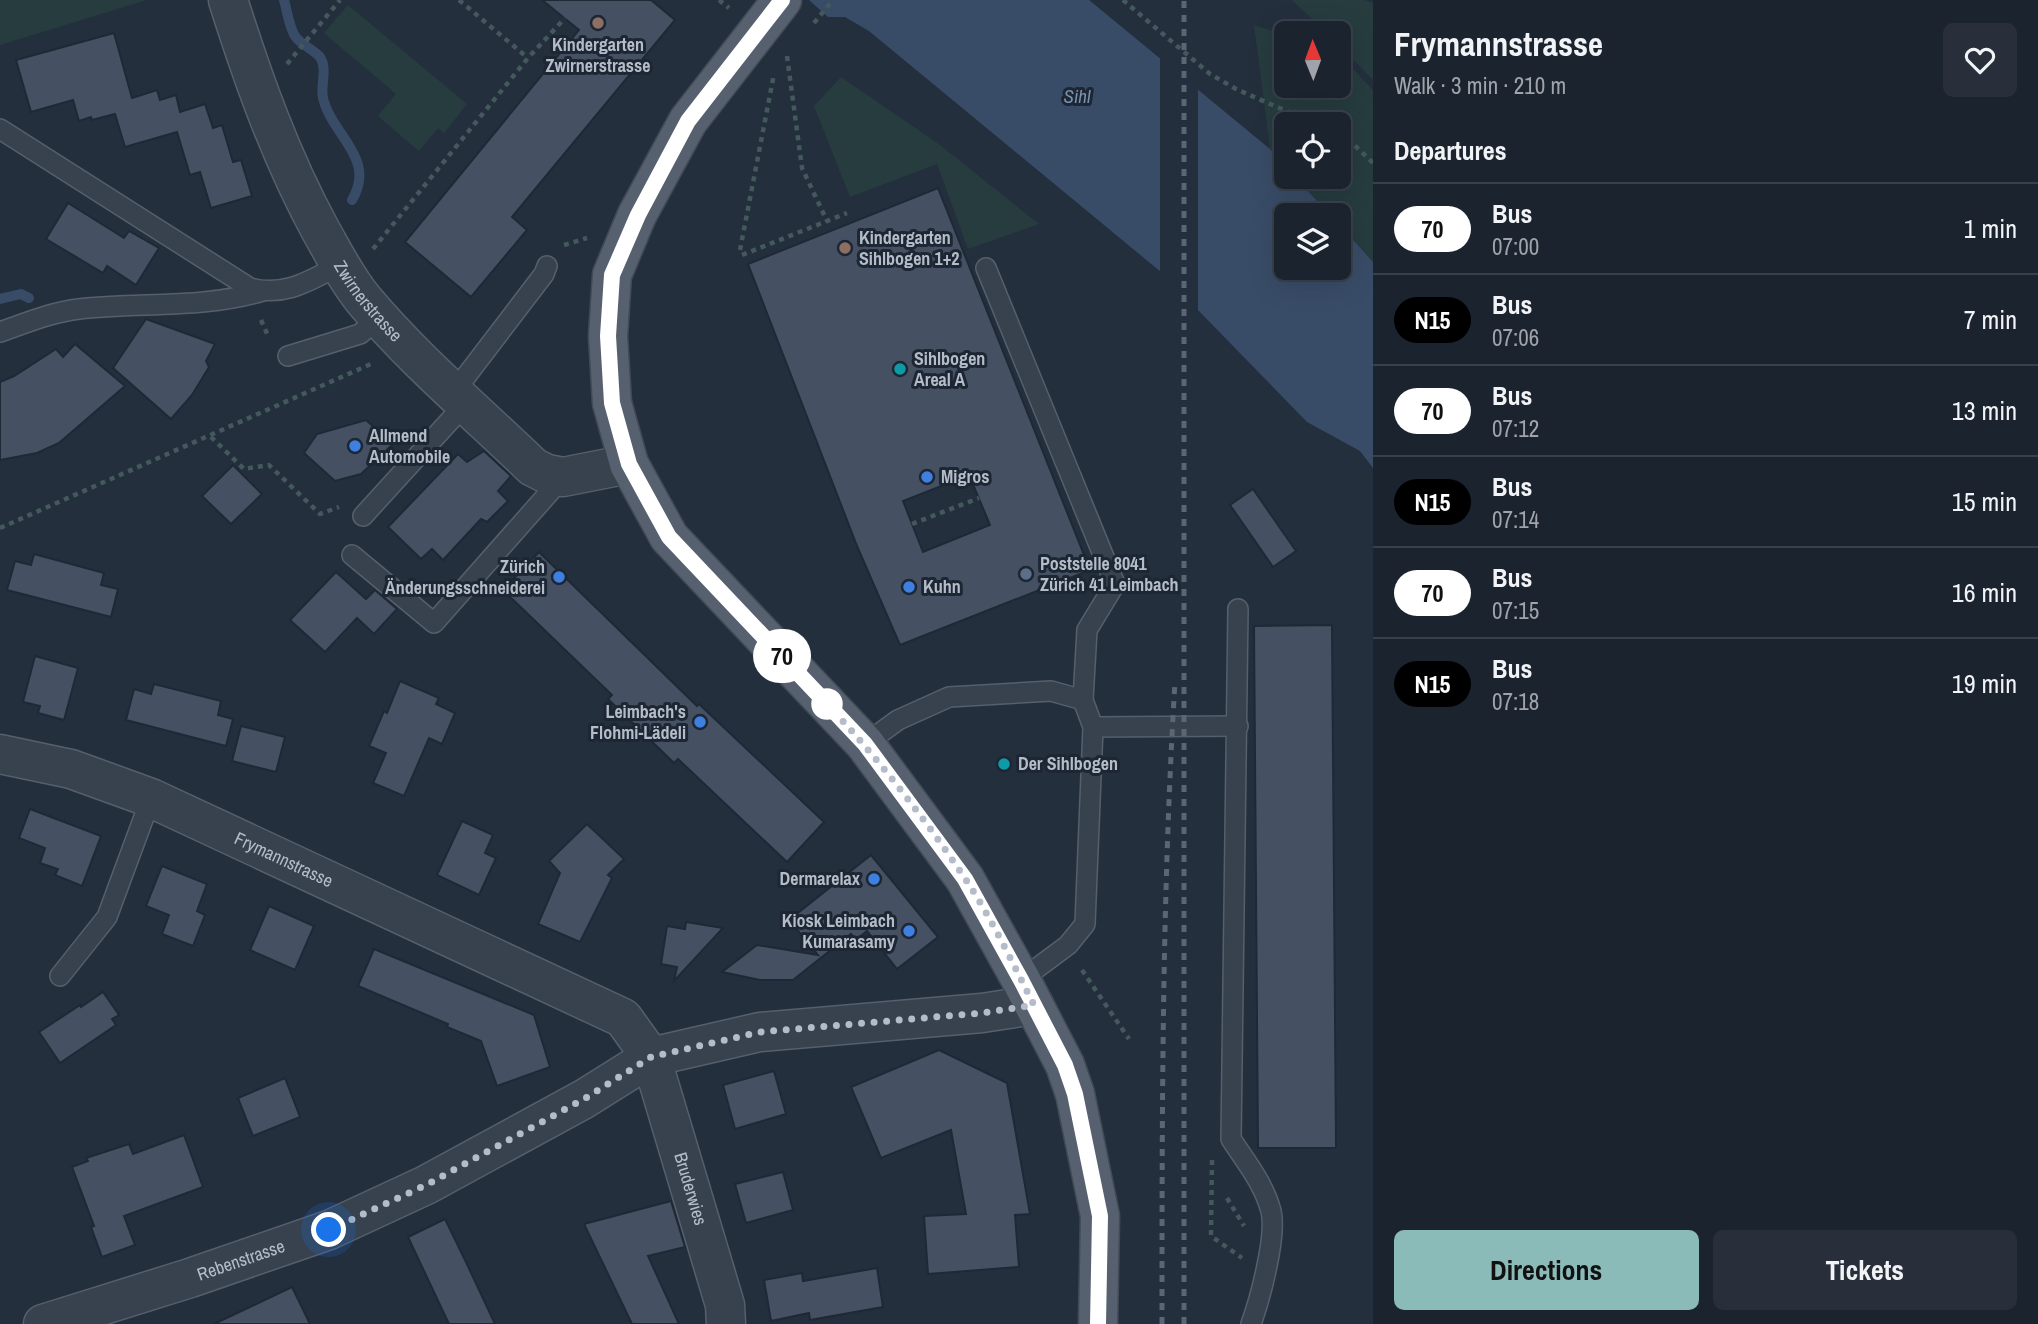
<!DOCTYPE html>
<html lang="en">
<head>
<meta charset="utf-8">
<style>
	body { margin:0; font-family:"Archivo Narrow",sans-serif; background:#282f3a; color:#f1f3f6; height:100vh; display:flex; flex-direction:column; font-size:26px; white-space:nowrap }
	* { box-sizing:border-box; margin:0 }
	p { font-size:23px; color:#a0a4aa }
	.icon { flex:none; width:38px; height:38px; fill:none; stroke:currentColor; stroke-width:2; stroke-linecap:round; stroke-linejoin:round }
	.map { position:relative; flex:1; overflow:hidden }
	.sheet { display:flex; flex-direction:column; background:#1b232e; width:665px }
	.sheet>* { flex:none }
	.badge { padding:0 14px; border-radius:23px; font-size:24px; line-height:46px }
	.needle { width:46px; rotate:359deg }
	.tools { position:absolute; left:1274px; top:21px; display:grid; gap:14px }
	.tools a { display:grid; place-items:center; width:77px; height:77px; border-radius:10px; background:#1b232e; box-shadow:0 7px 28px #0002,0 0 0 2px #39404a; font-size:35px }
	.you { position:absolute; width:35px; height:35px; margin:-18px; border:5px solid #fff; border-radius:50%; background:#1a73e8; box-shadow:0 0 0 10px #1a73e833 }
	.map>.badge { position:absolute; translate:-50% -50%; box-shadow:0 0 0 4px #fff }
	h2 { padding:0 21px; font-size:26px; line-height:63px }
	.round { display:grid; place-items:center; flex:none; width:74px; height:74px; border-radius:10px; background:#282f3a }
	.summary { display:flex; align-items:center; justify-content:space-between; height:119px; padding:0 21px }
	h1 { font-size:33px; font-weight:700; line-height:52px }
	.action { display:flex; gap:14px; margin-top:auto; padding:14px 21px }
	.action a { flex:1; height:80px; border-radius:10px; background:#8bbbb9; color:#111; font-size:28px; font-weight:700; line-height:80px; text-align:center }
	.action a+a { background:#282f3a; color:#f1f3f6 }
	ul { padding:0; list-style:none }
	li { display:flex; align-items:center; gap:21px; height:91px; padding:0 21px; border-top:2px solid #39404a }
	li div { flex:1 }
	li b { display:block; font-size:26px }
	li em { font-style:normal }
	li .badge { min-width:77px; font-weight:700; text-align:center }
	main { display:flex; flex:1; min-height:0 }
	.map>svg:first-child { display:block }
	.green { fill:#263c3f }
	.water { fill:#394c67 }
	.pier { fill:#242f3e }
	.lines { fill:none; stroke-linecap:round; stroke-linejoin:round }
	.stream { stroke:#394c67; stroke-width:10 }
	.building { fill:#455162; stroke:#1f2835; stroke-width:2; fill-rule:evenodd }
	.service-casing { stroke:#565f6c; stroke-width:22 }
	.minor-casing { stroke:#565f6c; stroke-width:41 }
	.primary-casing { stroke:#414a57; stroke-width:41 }
	.path { stroke:#44595c; stroke-width:4.5; stroke-dasharray:5 5; stroke-linecap:butt }
	.service { stroke:#38414e; stroke-width:19 }
	.minor { stroke:#38414e; stroke-width:38 }
	.primary { stroke:#56606e; stroke-width:38 }
	.rail { stroke:#5a6575; stroke-width:5; stroke-dasharray:7 7; stroke-linecap:butt }
	.line-casing { stroke:#fff; stroke-width:16 }
	.line { stroke:#fff; stroke-width:10 }
	.walk { stroke:#b4bcc9; stroke-width:7; stroke-dasharray:0 12.6 }
	.education-dot { fill:#8d6e63; stroke:#1d2633; stroke-width:2.5 }
	.culture-dot { fill:#0f9aa8; stroke:#1d2633; stroke-width:2.5 }
	.shop-dot { fill:#3f7fe0; stroke:#1d2633; stroke-width:2.5 }
	.service-dot { fill:#5c6f8a; stroke:#1d2633; stroke-width:2.5 }
	.stop-dot { fill:#fff; stroke:#fff; stroke-width:3.5 }
	.labels { text-anchor:middle; stroke-width:6; stroke-linejoin:round; paint-order:stroke }
	.poi-label { font-size:18px; font-weight:bold; fill:#b4bcc9; stroke:#1d2633; text-anchor:start }
	.street-label { font-size:18px; fill:#b4bcc9; stroke:#1d2633 }
	.water-label { font-size:19px; font-style:italic; fill:#7c92b1; stroke:#1d2633 }
</style>
</head>
<body>
<main>
<div class="map">
<svg width="1373" height="1324" viewBox="0 0 1373 1324">
	<rect width="100%" height="100%" fill="#242f3e"/>
	<g class="green">
		<path d="M0 0H147L0 45Z"/>
		<path d="M1292 0H1364L1373 3V80L1339 45V33H1327Z"/>
		<path d="M348 5 467 104 444 133 438 128 419 151 378 116 396 94 324 33Z"/>
		<path d="M1254 25 1286 35V86H1339V54L1373 90V262L1339 224V215H1330L1295 177H1339V124H1286V167L1270 149Z"/>
		<path d="M841 77 940 145 1039 224 968 249 937 164 850 197 814 106Z"/>
	</g>
	<path class="water" d="M809 0H1089L1270 149 1286 167V177H1295L1330 215H1286V268H1339V224L1373 262V468L1360 451 1307 422 1161 272 869 31 845 17H828Z"/>
	<path class="pier" d="M1160 54 1198 86V315L1160 275Z"/>
	<g class="lines">
		<g class="stream">
			<path d="M284 0C287 10 289 27 295 36 301 45 313 49 320 57 328 69 320 85 323 98 332 136 377 158 352 200"/>
			<path d="M0 299 21 294 29 298"/>
		</g>
	</g>
	<g class="building">
		<path d="M542 0H651L675 20 512 217 527 230 471 297 405 242 579 30Z"/>
		<path d="M114 33 132 98 157 90 160 100 176 95 180 112 205 104 213 128 222 125 233 162 241 160 252 196 211 208 200 172 190 175 177 132 125 147 115 114 92 120 91 117 79 121 73 100 31 112 16 60Z"/>
		<path d="M938 188 1090 570 900 645 857 546 748 264ZM969 475 990 525 923 552 903 501Z"/>
		<path d="M68 203 124 238 129 231 159 248 136 285 107 266 103 273 46 239Z"/>
		<path d="M146 319 215 344 206 361 209 367 192 395 171 419 113 368Z"/>
		<path d="M75 344 125 386 59 443 37 453 0 460V382L14 376 56 349 63 357Z"/>
		<path d="M366 420 393 444 361 474 335 481 304 453 317 434Z"/>
		<path d="M484 451 511 476 498 491 508 501 487 522 481 519 443 560 432 549 421 559 388 527 458 454 467 462Z"/>
		<path d="M233 465 262 494 231 524 202 496Z"/>
		<path d="M1253 489 1296 551 1273 567 1230 505Z"/>
		<path d="M539 552 697 706 699 704 824 822 787 862 678 759 674 763 608 699 612 695 503 590Z"/>
		<path d="M34 554 104 573 101 585 118 589 111 617 7 590 15 561 31 565Z"/>
		<path d="M336 572 366 599 375 590 397 609 374 634 357 618 325 652 290 620Z"/>
		<path d="M1332 625 1336 1148H1258L1254 626Z"/>
		<path d="M35 656 78 668 64 720 38 713 40 706 23 702Z"/>
		<path d="M400 681 439 698 436 704 455 713 442 744 429 738 404 796 373 783 386 753 369 746 384 711 387 713Z"/>
		<path d="M154 684 221 701 218 715 233 719 226 746 126 720 134 689 151 694Z"/>
		<path d="M241 726 285 737 276 772 232 761Z"/>
		<path d="M30 809 101 836 82 886 55 875 58 869 40 863 45 848 19 838Z"/>
		<path d="M462 821 493 835 485 853 496 858 479 895 437 875Z"/>
		<path d="M587 824 624 859 608 875 612 878 580 942 538 924 560 873 549 861Z"/>
		<path d="M871 855 938 937 897 969 867 931 856 940 851 934 793 980H760L722 972 757 945 818 955 789 920Z"/>
		<path d="M162 866 207 884 197 911 205 915 193 946 162 934 169 915 146 906Z"/>
		<path d="M269 906 314 926 295 970 250 950Z"/>
		<path d="M686 922 723 928 674 981 677 967 661 964 667 926 685 929Z"/>
		<path d="M374 949 534 1015 550 1067 497 1086 481 1041 447 1027 448 1024 358 986Z"/>
		<path d="M103 992 119 1015 112 1019 116 1025 60 1063 39 1032 80 1005 81 1007Z"/>
		<path d="M939 1050 1007 1083 1030 1214 1015 1215 1019 1267 928 1274 924 1216 966 1214 951 1130 881 1158 851 1087Z"/>
		<path d="M774 1071 786 1114 735 1129 723 1085Z"/>
		<path d="M285 1078 300 1117 253 1136 238 1098Z"/>
		<path d="M184 1135 203 1187 124 1216 135 1245 102 1257 91 1227 94 1226 72 1167 88 1161 86 1158 129 1144 133 1154Z"/>
		<path d="M783 1172 793 1210 746 1223 735 1184Z"/>
		<path d="M671 1201 685 1247 648 1256 679 1324H632L584 1224Z"/>
		<path d="M445 1219 465 1260 495 1324H449L408 1237Z"/>
		<path d="M877 1268 883 1307 810 1320 809 1313 771 1321 764 1280 802 1273 803 1281Z"/>
		<path d="M292 1287 310 1324H214Z"/>
	</g>
	<g class="lines">
		<defs>
			<g id="service">
				<path d="M0 129 250 288C285 297 309 281 340 265"/>
				<path d="M986 268 1115 584 1087 630 1083 700"/>
				<path d="M0 332C26 323 52 312 79 309 140 302 203 309 263 291"/>
				<path d="M288 356 360 334 380 317"/>
				<path d="M454 392 544 274 547 266"/>
				<path d="M363 516 466 403"/>
				<path d="M352 555 434 623 563 477"/>
				<path d="M1238 609 1231 1139C1246 1162 1264 1184 1271 1211 1277 1236 1260 1299 1251 1324"/>
				<path d="M1093 727 1238 726"/>
				<path d="M865 744 898 720 949 697 1051 691 1083 700 1093 727 1085 924 1068 945 1021 980"/>
				<path d="M60 976 107 917 151 798"/>
			</g>
			<g id="minor">
				<path id="s1" d="M228 0C253 79 281 158 321 231 334 254 346 278 363 299 414 360 476 412 533 467L547 474 563 477 629 464"/>
				<path id="s2" d="M0 754 71 769 151 798 623 1018 651 1057 725 1305 726 1324"/>
				<path id="s3" d="M43 1324 190 1278 329 1230 426 1185 584 1099 651 1057 760 1032 982 1013 1034 1005"/>
			</g>
			<path id="primary" d="M782 0 688 121 637 215 612 275 608 336 612 403 629 464 669 537 865 744 965 879 1021 980 1065 1065 1075 1094 1100 1216 1098 1324"/>
		</defs>
		<use href="#service" class="service-casing"/>
		<use href="#minor" class="minor-casing"/>
		<use href="#primary" class="primary-casing"/>
		<g class="path">
			<path d="M459 0 528 58"/>
			<path d="M719 0 729 8"/>
			<path d="M1123 0 1210 74 1236 89 1316 124"/>
			<path d="M814 23 833 0"/>
			<path d="M787 56 802 168 827 221"/>
			<path d="M287 64 340 0"/>
			<path d="M1339 134 1346 137 1373 163"/>
			<path d="M564 245 587 238"/>
			<path d="M373 249 528 58 565 18"/>
			<path d="M740 250 774 74"/>
			<path d="M742 255 847 213"/>
			<path d="M261 320 269 338"/>
			<path d="M211 437 244 469 269 465 320 514 339 507"/>
			<path d="M912 524 979 498"/>
			<path d="M0 528 371 364"/>
			<path d="M1082 970 1129 1039"/>
			<path d="M1212 1160 1211 1236 1242 1258"/>
			<path d="M1227 1198 1244 1226"/>
		</g>
		<use href="#service" class="service"/>
		<use href="#minor" class="minor"/>
		<use href="#primary" class="primary"/>
		<g class="rail">
			<path d="M1162 1324C1162 1110 1162 896 1175 682"/>
			<path d="M1184 1324V0"/>
		</g>
	</g>
	<g class="lines">
		<defs>
			<path id="line" d="M782 0 688 121 638 215 612 275 608 336 612 403 629 464 669 537 865 744 965 879 1021 980 1065 1065 1075 1094 1100 1216 1098 1324"/>
		</defs>
		<use href="#line" class="line-casing"/>
		<use href="#line" class="line"/>
		<path class="walk" d="M329 1230 426 1185 584 1099 651 1057 760 1032 982 1013 1034 1005C1012 962 991 917 964 877 923 816 877 757 827 704"/>
	</g>
	<g class="education-dot">
		<circle cx="598" cy="23" r="7"/>
		<circle cx="845" cy="248" r="7"/>
	</g>
	<g class="culture-dot">
		<circle cx="900" cy="369" r="7"/>
		<circle cx="1004" cy="764" r="7"/>
	</g>
	<g class="shop-dot">
		<circle cx="355" cy="446" r="7"/>
		<circle cx="927" cy="477" r="7"/>
		<circle cx="559" cy="577" r="7"/>
		<circle cx="909" cy="587" r="7"/>
		<circle cx="700" cy="722" r="7"/>
		<circle cx="874" cy="879" r="7"/>
		<circle cx="909" cy="931" r="7"/>
	</g>
	<circle class="service-dot" cx="1026" cy="574" r="7"/>
	<circle class="stop-dot" cx="827" cy="704" r="14"/>
	<g class="labels">
		<g class="poi-label">
			<text x="598" y="51" text-anchor="middle">Kindergarten<tspan x="598" dy="21">Zwirnerstrasse</tspan></text>
			<text x="859" y="244">Kindergarten<tspan x="859" dy="21">Sihlbogen 1+2</tspan></text>
			<text x="914" y="365">Sihlbogen<tspan x="914" dy="21">Areal A</tspan></text>
			<text x="369" y="442">Allmend<tspan x="369" dy="21">Automobile</tspan></text>
			<text x="941" y="483">Migros</text>
			<text x="1040" y="570">Poststelle 8041<tspan x="1040" dy="21">Zürich 41 Leimbach</tspan></text>
			<text x="545" y="573" text-anchor="end">Zürich<tspan x="545" dy="21">Änderungsschneiderei</tspan></text>
			<text x="923" y="593">Kuhn</text>
			<text x="686" y="718" text-anchor="end">Leimbach's<tspan x="686" dy="21">Flohmi-Lädeli</tspan></text>
			<text x="1018" y="770">Der Sihlbogen</text>
			<text x="860" y="885" text-anchor="end">Dermarelax</text>
			<text x="895" y="927" text-anchor="end">Kiosk Leimbach<tspan x="895" dy="21">Kumarasamy</tspan></text>
		</g>
		<g class="street-label">
			<text dy="6" stroke="none"><textPath href="#s1" startOffset="334">Zwirnerstrasse</textPath></text>
			<text dy="6" stroke="none"><textPath href="#s2" startOffset="304">Frymannstrasse</textPath></text>
			<text dy="6" stroke="none"><textPath href="#s2" startOffset="864">Bruderwies</textPath></text>
			<text dy="6" stroke="none"><textPath href="#s3" startOffset="208">Rebenstrasse</textPath></text>
		</g>
		<g class="water-label">
			<text x="1077" y="103">Sihl</text>
		</g>
	</g>
</svg>
<div class="tools">
<a><svg class="needle" viewBox="-14 -14 28 28"><path d="M0-13l5 13h-10z" fill="#e53935"/><path d="M0 13l5-13h-10z" fill="#a0a4aa"/></svg></a>
<a><svg class="icon" aria-label="locate" viewBox="0 0 24 24"><circle cx="12" cy="12" r="6"/><path d="M12 2v4M12 18v4M2 12h4M18 12h4"/></svg></a>
<a><svg class="icon" aria-label="layers" viewBox="0 0 24 24"><path d="M12 4l9 5-9 5-9-5zM3 14l9 5 9-5"/></svg></a>
</div>
<div class="you" style="left:329px;top:1230px"></div>
<b class="badge" style="left:782px;top:656px;background:#fff;color:#111">70</b>
</div>
<section class="sheet">
<div class="summary"><div><h1>Frymannstrasse</h1><p>Walk · 3 min · 210 m</p></div><a class="round"><svg class="icon" aria-label="heart" viewBox="0 0 24 24"><path d="M12 20l-8-8c-3-5 5-10 8-4 3-6 11-1 8 4z"/></svg></a></div>
<h2>Departures</h2>
<ul>
<li><span class="badge" style="background:#fff;color:#111">70</span><div><b>Bus</b><p>07:00</p></div><em>1 min</em></li>
<li><span class="badge" style="background:#000;color:#fff">N15</span><div><b>Bus</b><p>07:06</p></div><em>7 min</em></li>
<li><span class="badge" style="background:#fff;color:#111">70</span><div><b>Bus</b><p>07:12</p></div><em>13 min</em></li>
<li><span class="badge" style="background:#000;color:#fff">N15</span><div><b>Bus</b><p>07:14</p></div><em>15 min</em></li>
<li><span class="badge" style="background:#fff;color:#111">70</span><div><b>Bus</b><p>07:15</p></div><em>16 min</em></li>
<li><span class="badge" style="background:#000;color:#fff">N15</span><div><b>Bus</b><p>07:18</p></div><em>19 min</em></li>
</ul>
<div class="action"><a>Directions</a><a>Tickets</a></div>
</section>
</main>
</body>
</html>
